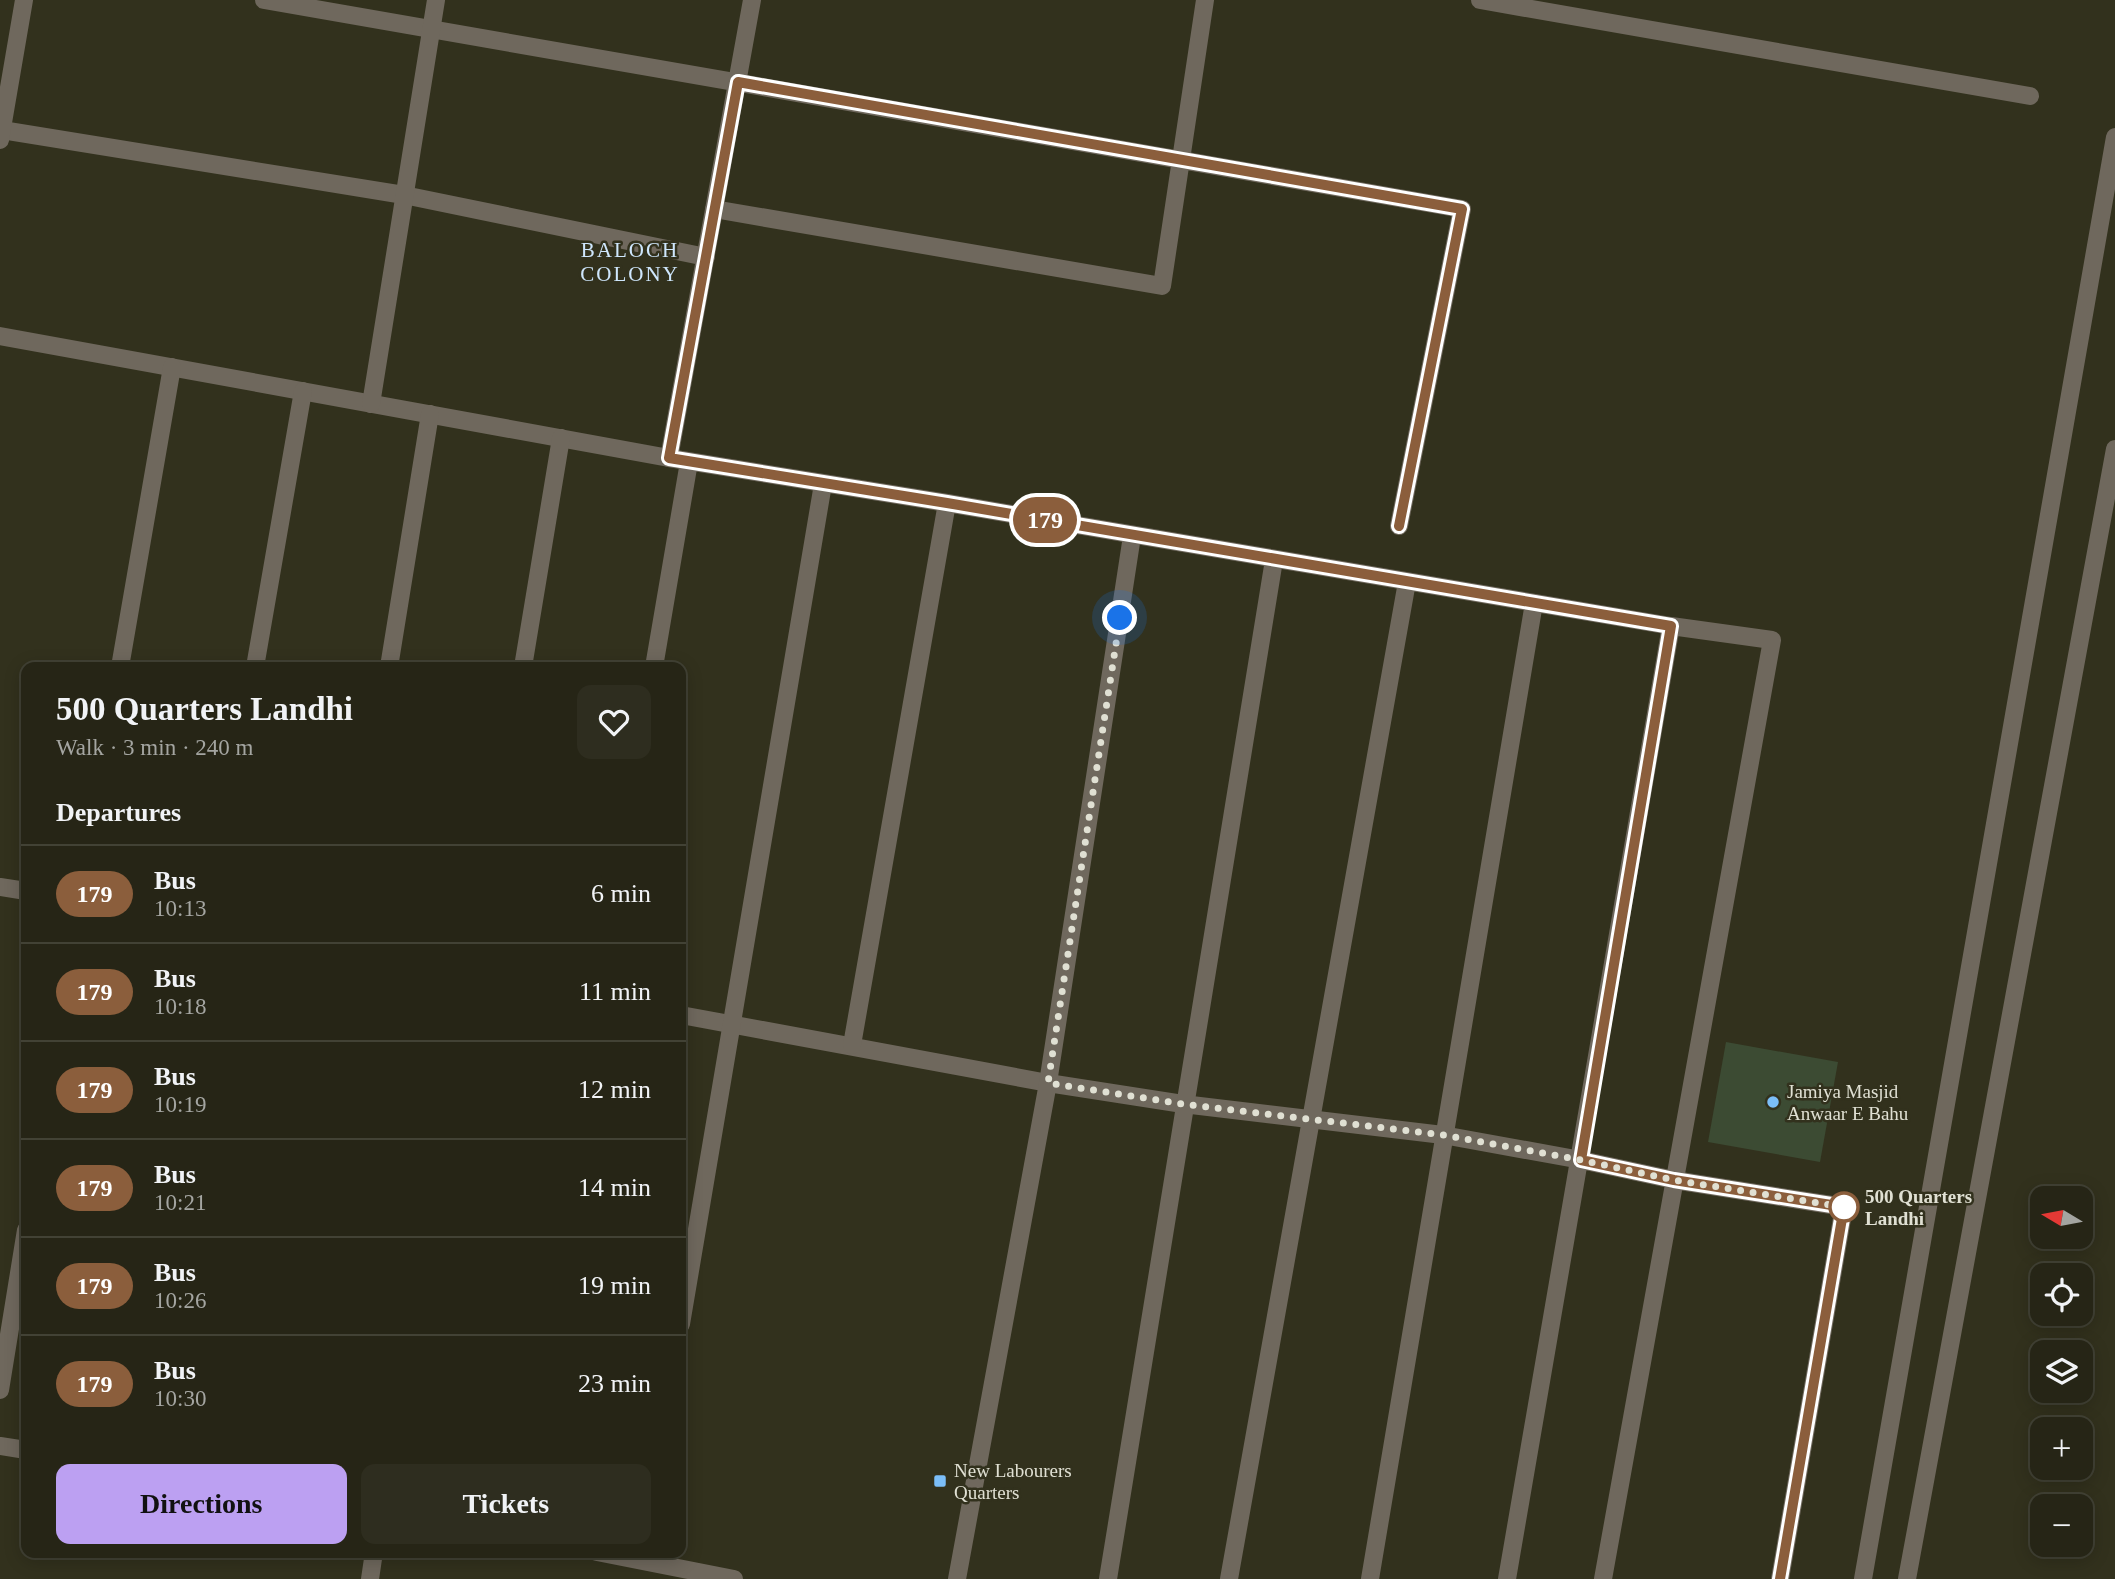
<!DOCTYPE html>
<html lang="en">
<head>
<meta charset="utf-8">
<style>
	body { margin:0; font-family:"Times New Roman",serif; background:#2e2d1f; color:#f1f3f6; height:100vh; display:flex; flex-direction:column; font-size:26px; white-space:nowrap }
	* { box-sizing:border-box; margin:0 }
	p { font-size:23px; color:#a4a5a1 }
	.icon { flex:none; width:38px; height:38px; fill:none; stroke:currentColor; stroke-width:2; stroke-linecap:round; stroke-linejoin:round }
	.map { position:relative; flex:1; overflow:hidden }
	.panel { position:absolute; left:21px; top:662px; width:665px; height:896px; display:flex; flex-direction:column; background:#262516; border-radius:14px; box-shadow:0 4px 18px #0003,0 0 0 2px #424235 }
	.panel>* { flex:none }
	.badge { padding:0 14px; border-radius:23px; font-size:24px; line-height:46px }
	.needle { width:46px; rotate:280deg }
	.buttons { position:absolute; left:2030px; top:1186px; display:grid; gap:14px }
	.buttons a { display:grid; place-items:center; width:63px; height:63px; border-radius:14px; background:#262516; box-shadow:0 4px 18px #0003,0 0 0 2px #424235; font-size:35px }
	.you { position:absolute; width:35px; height:35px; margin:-18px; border:5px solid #fff; border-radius:50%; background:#1a73e8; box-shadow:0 0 0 10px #1a73e833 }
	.map>.badge { position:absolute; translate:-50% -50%; box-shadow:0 0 0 4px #fff }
	h2 { padding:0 35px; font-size:26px; line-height:63px }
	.round { display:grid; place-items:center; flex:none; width:74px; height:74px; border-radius:14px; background:#2e2d1f }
	.overview { display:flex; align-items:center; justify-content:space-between; height:119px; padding:0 35px }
	h1 { font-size:33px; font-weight:800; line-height:52px }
	.button { display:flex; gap:14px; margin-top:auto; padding:14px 35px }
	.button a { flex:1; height:80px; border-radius:14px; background:#bca0f2; color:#111; font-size:28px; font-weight:800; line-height:80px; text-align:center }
	.button a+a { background:#2e2d1f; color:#f1f3f6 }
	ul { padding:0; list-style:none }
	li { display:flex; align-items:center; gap:21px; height:98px; padding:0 35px; border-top:2px solid #424235 }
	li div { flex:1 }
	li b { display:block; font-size:26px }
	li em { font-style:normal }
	li .badge { min-width:77px; font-weight:700; text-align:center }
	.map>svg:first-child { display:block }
	.building { fill:#3c4b33 }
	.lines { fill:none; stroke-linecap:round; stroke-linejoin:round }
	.minor { stroke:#6f685d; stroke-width:18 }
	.line-casing { stroke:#fff; stroke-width:16 }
	.line { stroke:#8b5e3c; stroke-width:10 }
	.walk { stroke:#e0e0d3; stroke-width:7; stroke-dasharray:0 12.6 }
	.poi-dot { fill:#7bbef8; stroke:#32311d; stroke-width:2.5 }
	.stop-dot { fill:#fff; stroke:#8b5e3c; stroke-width:3.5 }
	.labels { text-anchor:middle; stroke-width:5; stroke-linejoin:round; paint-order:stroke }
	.poi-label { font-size:19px; fill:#e0e0d3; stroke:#32311d; text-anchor:start }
	.stop-label { font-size:19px; font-weight:bold; fill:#e0e0d3; stroke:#32311d; text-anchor:start }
	.neighbourhood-label { font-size:21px; letter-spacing:2px; fill:#cfe7fd; stroke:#32311d }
</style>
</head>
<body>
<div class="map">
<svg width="2115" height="1579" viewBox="0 0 2115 1579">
	<rect width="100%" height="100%" fill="#32311d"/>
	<path class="building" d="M1726 1042 1838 1062 1820 1162 1708 1142Z"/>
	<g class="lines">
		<g class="minor">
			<path d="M264 0 1462 209 1399 526"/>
			<path d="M1480 0 2030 96"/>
			<path d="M2 130 404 195 706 257"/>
			<path d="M0 140 24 0"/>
			<path d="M714 209 1162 286 1205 0"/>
			<path d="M0 336 669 458 752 0"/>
			<path d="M371 404 436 0"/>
			<path d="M669 458 947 503 1671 626 1772 640 1603 1579"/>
			<path d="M120 667 172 367"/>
			<path d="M255 667 303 391"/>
			<path d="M389 667 430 414"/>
			<path d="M523 667 561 438"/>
			<path d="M654 667 689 462"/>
			<path d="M0 887 26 891"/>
			<path d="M681 1015 1048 1083 1183 1104 1443 1135 1581 1160 1674 1180 1844 1207 1780 1579"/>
			<path d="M852 1045 947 503"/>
			<path d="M681 1324 823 484"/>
			<path d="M0 1390 26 1230"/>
			<path d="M0 1446 26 1450"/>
			<path d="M597 1552 734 1579"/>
			<path d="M370 1579 374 1552"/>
			<path d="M957 1579 1048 1083 1132 536"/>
			<path d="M1108 1579 1274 560"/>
			<path d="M1229 1579 1407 582"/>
			<path d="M1370 1579 1534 603"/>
			<path d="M1507 1579 1671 626"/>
			<path d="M1863 1579 2115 137"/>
			<path d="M1907 1579 2115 449"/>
		</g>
	</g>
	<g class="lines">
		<defs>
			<path id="line" d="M1399 526 1462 209 738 82 669 458 947 503 1671 626 1581 1160 1674 1180 1844 1207 1780 1579"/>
		</defs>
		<use href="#line" class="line-casing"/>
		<use href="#line" class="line"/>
		<path class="walk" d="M1120 618 1048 1083 1183 1104 1443 1135 1581 1160 1674 1180 1844 1207"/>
	</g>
	<g class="poi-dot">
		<circle cx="1773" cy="1102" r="7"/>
		<rect x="933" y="1474" width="14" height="14" rx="3.5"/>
	</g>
	<circle class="stop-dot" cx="1844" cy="1207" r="14"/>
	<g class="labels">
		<g class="poi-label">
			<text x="1787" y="1098">Jamiya Masjid<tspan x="1787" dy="22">Anwaar E Bahu</tspan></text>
			<text x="954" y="1477">New Labourers<tspan x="954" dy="22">Quarters</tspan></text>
		</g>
		<g class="stop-label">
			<text x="1865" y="1203">500 Quarters<tspan x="1865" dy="22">Landhi</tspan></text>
		</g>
		<g class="neighbourhood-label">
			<text x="630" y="257">BALOCH<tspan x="630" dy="24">COLONY</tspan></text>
		</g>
	</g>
</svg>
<div class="buttons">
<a><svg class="needle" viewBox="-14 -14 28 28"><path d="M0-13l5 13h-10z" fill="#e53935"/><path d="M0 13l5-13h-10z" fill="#a4a5a1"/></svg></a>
<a><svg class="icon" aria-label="locate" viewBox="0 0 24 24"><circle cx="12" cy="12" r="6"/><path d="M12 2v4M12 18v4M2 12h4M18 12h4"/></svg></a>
<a><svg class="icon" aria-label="layers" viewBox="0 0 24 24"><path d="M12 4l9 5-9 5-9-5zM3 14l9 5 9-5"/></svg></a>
<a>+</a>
<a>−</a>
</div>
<div class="you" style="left:1120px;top:618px"></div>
<b class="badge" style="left:1045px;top:520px;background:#8b5e3c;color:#fff">179</b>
<section class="panel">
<div class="overview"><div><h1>500 Quarters Landhi</h1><p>Walk · 3 min · 240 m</p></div><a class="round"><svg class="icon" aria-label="heart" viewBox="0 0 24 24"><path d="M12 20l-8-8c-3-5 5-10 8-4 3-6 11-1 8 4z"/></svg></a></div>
<h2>Departures</h2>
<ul>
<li><span class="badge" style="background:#8b5e3c;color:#fff">179</span><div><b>Bus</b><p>10:13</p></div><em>6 min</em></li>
<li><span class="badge" style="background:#8b5e3c;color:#fff">179</span><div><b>Bus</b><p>10:18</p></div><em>11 min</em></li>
<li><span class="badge" style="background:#8b5e3c;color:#fff">179</span><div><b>Bus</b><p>10:19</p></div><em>12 min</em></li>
<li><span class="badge" style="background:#8b5e3c;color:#fff">179</span><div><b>Bus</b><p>10:21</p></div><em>14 min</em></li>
<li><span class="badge" style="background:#8b5e3c;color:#fff">179</span><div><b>Bus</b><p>10:26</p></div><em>19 min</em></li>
<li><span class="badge" style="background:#8b5e3c;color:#fff">179</span><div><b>Bus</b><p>10:30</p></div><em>23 min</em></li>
</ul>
<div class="button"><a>Directions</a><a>Tickets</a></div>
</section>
</div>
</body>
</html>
